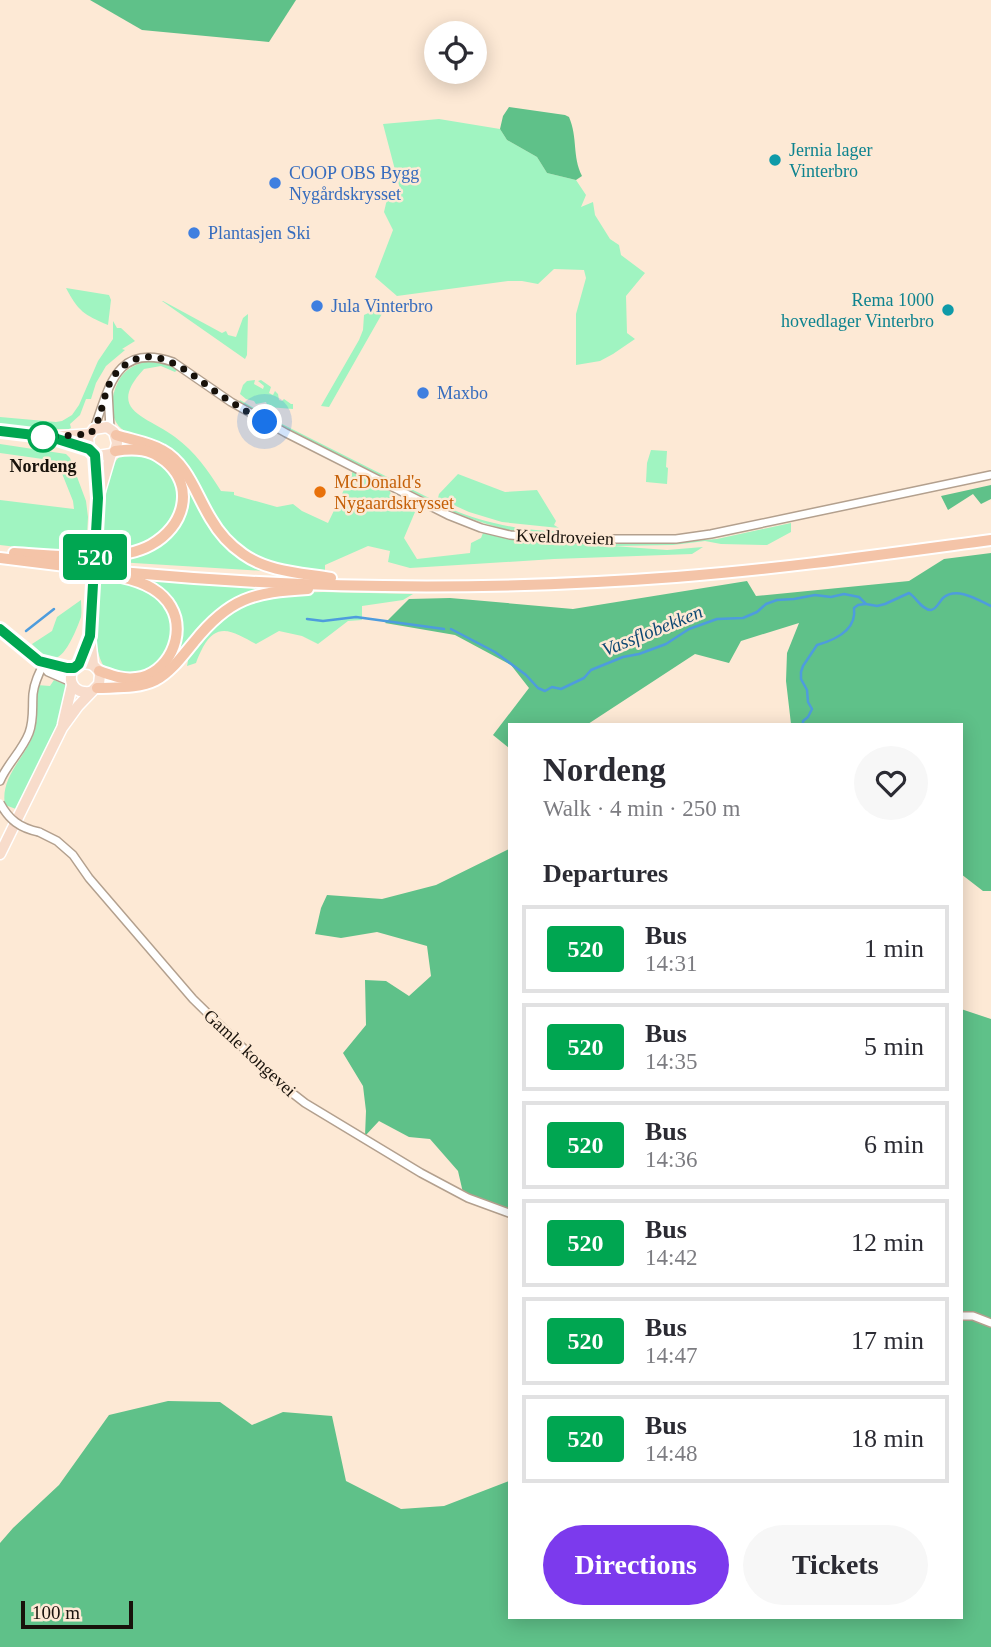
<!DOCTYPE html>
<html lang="en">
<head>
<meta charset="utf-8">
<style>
	body { margin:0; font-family:"Times New Roman",serif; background:#f7f7f7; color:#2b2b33; height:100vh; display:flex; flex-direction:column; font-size:26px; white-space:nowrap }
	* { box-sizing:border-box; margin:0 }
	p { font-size:23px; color:#7c7c81 }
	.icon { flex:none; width:38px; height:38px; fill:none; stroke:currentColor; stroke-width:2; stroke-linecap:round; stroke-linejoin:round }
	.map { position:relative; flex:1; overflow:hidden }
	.panel { position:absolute; left:508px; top:723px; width:455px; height:896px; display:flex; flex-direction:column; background:#fff; border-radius:0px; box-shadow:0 4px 18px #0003 }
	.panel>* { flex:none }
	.badge { padding:0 14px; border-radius:5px; font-size:24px; line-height:46px }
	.tools { position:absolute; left:424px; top:21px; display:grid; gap:14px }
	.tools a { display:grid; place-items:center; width:63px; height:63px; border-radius:50%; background:#fff; box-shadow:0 4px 18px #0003; font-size:35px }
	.scale { position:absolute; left:21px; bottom:18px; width:112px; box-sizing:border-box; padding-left:7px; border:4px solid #18120b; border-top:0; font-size:19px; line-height:24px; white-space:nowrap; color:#18120b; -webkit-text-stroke:5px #fde9d5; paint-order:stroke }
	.you { position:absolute; width:35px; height:35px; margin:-18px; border:5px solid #fff; border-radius:50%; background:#1a73e8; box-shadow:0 0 0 10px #1a73e833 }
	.map>.badge { position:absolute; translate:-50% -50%; box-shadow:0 0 0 4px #fff }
	h2 { padding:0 35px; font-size:26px; line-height:63px }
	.round { display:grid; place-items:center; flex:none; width:74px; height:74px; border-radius:37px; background:#f7f7f7 }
	.headline { display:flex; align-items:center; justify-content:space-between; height:119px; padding:0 35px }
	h1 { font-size:33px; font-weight:700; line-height:52px }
	.primary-button { display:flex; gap:14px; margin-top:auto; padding:14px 35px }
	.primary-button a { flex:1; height:80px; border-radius:42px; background:#7c3aed; color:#fff; font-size:28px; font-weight:700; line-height:80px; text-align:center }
	.primary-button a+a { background:#f7f7f7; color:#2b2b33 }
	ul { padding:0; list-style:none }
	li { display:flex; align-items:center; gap:21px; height:88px; margin:0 14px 10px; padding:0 21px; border:4px solid #e1e1e2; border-radius:0px }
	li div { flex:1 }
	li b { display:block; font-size:26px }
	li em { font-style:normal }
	li .badge { min-width:77px; font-weight:700; text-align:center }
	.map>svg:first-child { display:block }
	.green { fill:#a0f4c1 }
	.forest { fill:#5fc189 }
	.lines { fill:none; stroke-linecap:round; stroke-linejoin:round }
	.stream { stroke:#4e9cdd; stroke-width:2.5 }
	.minor-casing { stroke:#b3a08e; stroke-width:10 }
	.major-casing { stroke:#fff; stroke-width:13 }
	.highway-casing { stroke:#fff; stroke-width:14 }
	.minor { stroke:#fff; stroke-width:7 }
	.major { stroke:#f8dccb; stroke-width:10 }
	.highway { stroke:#f4c4a8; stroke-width:10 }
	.minor-bridge-casing { stroke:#b3a08e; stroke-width:10; stroke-linecap:butt }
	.major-bridge-casing { stroke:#fff; stroke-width:13; stroke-linecap:butt }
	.minor-bridge { stroke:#fff; stroke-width:7 }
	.major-bridge { stroke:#f8dccb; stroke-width:10 }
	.line-casing { stroke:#fff; stroke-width:16 }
	.line { stroke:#00a651; stroke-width:10 }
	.walk { stroke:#18120b; stroke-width:7; stroke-dasharray:0 12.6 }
	.culture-dot { fill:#0f9aa8; stroke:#fde9d5; stroke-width:2.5 }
	.shop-dot { fill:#3f7fe0; stroke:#fde9d5; stroke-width:2.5 }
	.stop-dot { fill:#fff; stroke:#00a651; stroke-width:3.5 }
	.food-dot { fill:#e8710a; stroke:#fde9d5; stroke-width:2.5 }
	.labels { text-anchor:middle; stroke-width:5; stroke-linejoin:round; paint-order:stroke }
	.culture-label { font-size:18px; fill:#0d838f; stroke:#fde9d5; text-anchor:start }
	.shop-label { font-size:18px; fill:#366cbe; stroke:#fde9d5; text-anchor:start }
	.stop-label { font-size:18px; font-weight:bold; fill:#18120b; stroke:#fde9d5 }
	.food-label { font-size:18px; fill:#c56008; stroke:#fde9d5; text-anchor:start }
	.street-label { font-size:18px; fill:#18120b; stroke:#fde9d5 }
	.water-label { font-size:19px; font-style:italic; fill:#0e4873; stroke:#fde9d5 }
</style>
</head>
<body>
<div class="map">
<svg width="991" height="1647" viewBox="0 0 991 1647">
	<rect width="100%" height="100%" fill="#fde9d5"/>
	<g class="green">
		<path d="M439 119 500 129 507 140 537 157 547 173 576 180 586 195 581 207 593 202 595 215 610 239 619 245 621 255 645 273 626 296 627 333 635 339 613 354 600 361 576 365V314L586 278 584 270 554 269 538 284 522 281H508L397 296 375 277 393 230 384 212 388 195 400 189 383 124Z"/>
		<path d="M66 288 109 295 111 300 108 325C84 315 78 311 66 288Z"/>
		<path d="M162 301H163L222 333 226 331 228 335 236 337 243 318 248 314 247 355 245 359Z"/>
		<path d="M373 311 383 312 329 407 321 406 359 340 363 330 364 315Z"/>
		<path d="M113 321 117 328H121L135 341 122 349 125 350 106 366 96 383 91 399H86L80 415 70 424 71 428 69 429H42L38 432 0 426V417L56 422 62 421 72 415 79 405 98 361 113 339Z"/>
		<path d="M153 361 168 365 177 370 175 372 161 366 144 369C105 411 147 416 175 437 196 453 207 469 221 491L234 492V495L277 507 293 504 302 511 328 523 353 471 390 491 391 496 415 512 404 538 417 559 470 553 471 543 481 538 483 533 524 542 654 544 717 539 791 523V532L767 545 721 544 705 541 673 545 613 546 667 550 703 547 692 554 554 559 410 568 388 562 390 551 368 546 325 565V570C283 567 241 559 217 522 212 514 208 506 204 498 196 483 189 464 176 453 157 436 117 442 113 413 111 402 113 392 118 382 125 368 138 362 153 361Z"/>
		<path d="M255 380 254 384 263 389 264 386 258 381 261 380 271 387 269 393 273 395 275 391 278 394 279 400 282 401 284 399 291 404H293V409L268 407 266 402 256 404 254 401 246 399 240 394 243 385 247 381Z"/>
		<path d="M240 400 282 424 451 509C487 524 521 530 560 532 535 542 479 522 453 512L307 439 239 402Z"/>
		<path d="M0 444 66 454 70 458 86 501 88 517 86 553H68L0 545V500L74 509 73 501 57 461 0 453Z"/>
		<path d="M651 450 667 451 666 467 668 468 667 484 646 482 647 463Z"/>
		<path d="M131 454 152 456 166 466 176 479 179 501 170 527 142 545 100 554 108 476 114 463 120 456Z"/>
		<path d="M458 474 505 492 537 490 556 521 554 525 559 528 502 522 469 512 438 498 439 494Z"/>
		<path d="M185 483H188L220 536 282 572 101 561 167 538Z"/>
		<path d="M99 579C118 580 147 585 160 600 174 615 176 639 165 657 160 665 147 672 138 674 127 676 115 671 105 668 90 646 96 604 99 579Z"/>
		<path d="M140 579 286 586 246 594 179 657 175 655C191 607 176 605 140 579Z"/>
		<path d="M323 592 413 594 403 600 362 606V620L348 621 318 644 302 636 279 631 256 644C235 633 218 620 203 647 200 653 198 657 196 663L187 666C188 662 188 658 189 655 196 638 234 607 251 600 272 592 301 593 323 592Z"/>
		<path d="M81 600C81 606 82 611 81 617 78 626 66 657 55 658 46 659 38 650 32 644L52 631 57 617Z"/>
		<path d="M54 680 66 685C70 710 28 784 16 809L5 805C0 778 24 758 33 736 39 719 36 702 37 685L50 686Z"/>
	</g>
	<g class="forest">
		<path d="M90 0H296L269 42 142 30Z"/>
		<path d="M509 107 565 115 569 117C578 138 572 156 582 176L576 180 547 173 537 157 507 140 500 129 503 116Z"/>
		<path d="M991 485V499L981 504 973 494 948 510 941 496Z"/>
		<path d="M991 553V891H983L961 874V724H791L786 681 787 653 799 623 741 641 729 663 695 654 588 724H509V748L493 735 529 688 511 665 455 635 385 623 409 599 450 598 573 609 747 581 756 596 909 581 944 559Z"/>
		<path d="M509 849V1210L464 1197 458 1171 430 1139 409 1137 379 1121 365 1136 366 1111 363 1086 343 1053 366 1025 365 980 386 981 409 996 431 976 427 946 377 932 341 938 315 934 321 908 327 895 382 899 436 885Z"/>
		<path d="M961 1009 991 1019V1647H0V1543L13 1528 59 1485 109 1415 168 1401 220 1402 252 1425 283 1412 332 1416 346 1481 401 1509 444 1506 509 1481V1617H961Z"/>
	</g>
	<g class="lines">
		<g class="stream">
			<path d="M307 619 323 621 356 617 444 629"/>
			<path d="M451 629 495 652 526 675 538 688 545 691 552 687 561 689 584 678 591 670 623 657 639 654 666 644 689 629 717 619 743 618 757 612 766 604 777 600 794 599 815 595 831 597 844 594 859 597 866 604 877 606 885 604 909 593C916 597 922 610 931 610 937 609 939 602 943 598 957 586 978 600 991 606"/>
			<path d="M26 631 54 609"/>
			<path d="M803 724V721L808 717 812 709 808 702 807 690 801 679V672L803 666 817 645C835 640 857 630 854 608L858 605 865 604"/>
		</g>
		<defs>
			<g id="minor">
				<path d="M108 391 110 429"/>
				<path d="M94 429C109 389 115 342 173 362L231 402 286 433 448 515 481 528 510 535 558 539H676L711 534 991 475"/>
				<path d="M0 629 39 661 48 672 71 682"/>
				<path d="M41 662 58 667 74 668"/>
				<path d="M0 781C7 764 22 751 29 733 34 720 32 708 33 694 34 683 39 673 44 663"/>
				<path d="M39 832 57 841 73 855 89 878 193 999 278 1082 305 1103 421 1173 468 1198 509 1213"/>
				<path d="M961 1316H973L991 1323"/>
			</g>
			<g id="major">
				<path d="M0 431 51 437 90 434"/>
				<path d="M59 439 89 449"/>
				<path d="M95 455 98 498 97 529"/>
				<path d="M98 498 111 454 115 451 117 443 114 432 107 427 94 429 88 437 89 449 98 456 111 454"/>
				<path d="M79 664 89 637"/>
				<path d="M90 692C62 695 66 656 93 665"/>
				<path d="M63 724 72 685"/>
				<path d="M0 854 62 728 78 706 99 684 100 675 99 671 93 665 90 636 91 605"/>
			</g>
			<g id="highway">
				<path d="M116 435C131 440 148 442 162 450 188 464 196 495 211 519 219 533 230 545 243 554 268 572 302 573 331 578"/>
				<path d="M14 553C53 555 117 564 151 545 184 527 196 487 165 461 161 458 157 455 152 453 140 448 127 449 115 451"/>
				<path d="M0 558C223 588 451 594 676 577 781 569 886 554 991 540"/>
				<path d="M99 671C111 675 123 680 136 678 168 675 187 634 171 607 161 589 140 581 121 577"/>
				<path d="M97 688C116 687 138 689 156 680 172 671 183 655 194 642 229 598 254 592 308 589"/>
			</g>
		</defs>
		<use href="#minor" class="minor-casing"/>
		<use href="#major" class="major-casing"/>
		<use href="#highway" class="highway-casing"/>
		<use href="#minor" class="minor"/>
		<use href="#major" class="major"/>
		<use href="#highway" class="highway"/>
		<defs>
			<path id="minor-bridge" d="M0 803C9 820 20 828 39 832"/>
			<path id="major-bridge" d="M91 605 97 529"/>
		</defs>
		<use href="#minor-bridge" class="minor-bridge-casing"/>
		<use href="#major-bridge" class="major-bridge-casing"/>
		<use href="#minor-bridge" class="minor-bridge"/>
		<use href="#major-bridge" class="major-bridge"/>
	</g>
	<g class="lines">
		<defs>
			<path id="line" d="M0 431 51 437 89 449 95 455 98 498 90 636 79 664 74 668H67L39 661 0 629"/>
		</defs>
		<use href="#line" class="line-casing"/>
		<use href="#line" class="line"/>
		<path class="walk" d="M43 437 90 434C105 417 101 387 119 370 153 337 190 374 219 394 234 404 249 413 265 422"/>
	</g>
	<g class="culture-dot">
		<circle cx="775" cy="160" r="7"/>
		<circle cx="948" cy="310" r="7"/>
	</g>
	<g class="shop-dot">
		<circle cx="275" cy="183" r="7"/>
		<circle cx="194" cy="233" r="7"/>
		<circle cx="317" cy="306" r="7"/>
		<circle cx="423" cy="393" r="7"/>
	</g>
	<circle class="stop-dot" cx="43" cy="437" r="14"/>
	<circle class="food-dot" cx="320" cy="492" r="7"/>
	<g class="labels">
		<g class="culture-label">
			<text x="789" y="156">Jernia lager<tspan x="789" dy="21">Vinterbro</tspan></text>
			<text x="934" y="306" text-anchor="end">Rema 1000<tspan x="934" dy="21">hovedlager Vinterbro</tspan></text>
		</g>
		<g class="shop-label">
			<text x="289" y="179">COOP OBS Bygg<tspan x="289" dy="21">Nygårdskrysset</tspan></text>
			<text x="208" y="239">Plantasjen Ski</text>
			<text x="331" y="312">Jula Vinterbro</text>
			<text x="437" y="399">Maxbo</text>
		</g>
		<g class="stop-label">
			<text x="43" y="472">Nordeng</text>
		</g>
		<g class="food-label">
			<text x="334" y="488">McDonald's<tspan x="334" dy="21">Nygaardskrysset</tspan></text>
		</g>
		<g class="street-label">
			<text transform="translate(565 537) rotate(2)" y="6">Kveldroveien</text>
			<text transform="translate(250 1053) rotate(43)" y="6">Gamle kongevei</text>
		</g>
		<g class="water-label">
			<text transform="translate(652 630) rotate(-22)" y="7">Vassflobekken</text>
		</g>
	</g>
</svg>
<div class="tools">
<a><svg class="icon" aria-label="locate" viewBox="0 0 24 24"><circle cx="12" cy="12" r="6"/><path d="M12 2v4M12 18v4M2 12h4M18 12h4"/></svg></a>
</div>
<div class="scale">100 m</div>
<div class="you" style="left:265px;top:422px"></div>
<b class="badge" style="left:95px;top:557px;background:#00a651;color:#fff">520</b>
<section class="panel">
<div class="headline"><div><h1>Nordeng</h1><p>Walk · 4 min · 250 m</p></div><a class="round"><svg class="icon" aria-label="heart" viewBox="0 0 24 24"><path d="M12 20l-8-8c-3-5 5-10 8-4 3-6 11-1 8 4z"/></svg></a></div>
<h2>Departures</h2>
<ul>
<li><span class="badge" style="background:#00a651;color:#fff">520</span><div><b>Bus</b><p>14:31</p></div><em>1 min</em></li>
<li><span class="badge" style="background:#00a651;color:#fff">520</span><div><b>Bus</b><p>14:35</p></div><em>5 min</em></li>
<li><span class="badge" style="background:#00a651;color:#fff">520</span><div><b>Bus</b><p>14:36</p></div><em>6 min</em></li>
<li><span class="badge" style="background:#00a651;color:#fff">520</span><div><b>Bus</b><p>14:42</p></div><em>12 min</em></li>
<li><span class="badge" style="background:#00a651;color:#fff">520</span><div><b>Bus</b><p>14:47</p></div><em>17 min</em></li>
<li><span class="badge" style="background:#00a651;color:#fff">520</span><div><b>Bus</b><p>14:48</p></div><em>18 min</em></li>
</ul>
<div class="primary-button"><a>Directions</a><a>Tickets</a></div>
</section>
</div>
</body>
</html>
